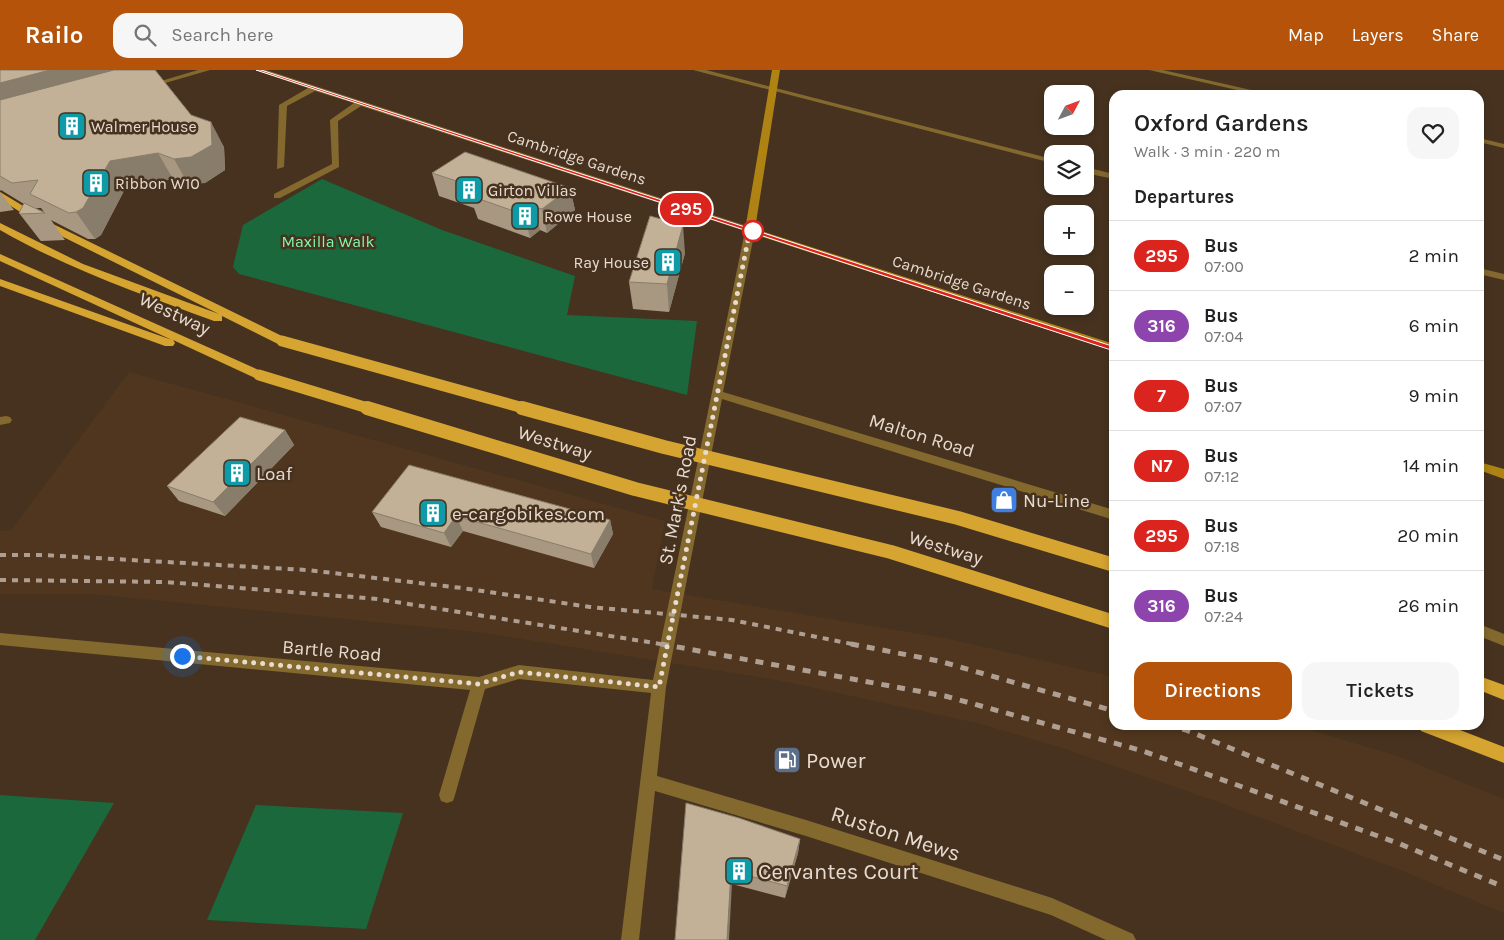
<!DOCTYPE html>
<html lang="en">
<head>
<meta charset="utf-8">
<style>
	body { margin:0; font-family:Karla,sans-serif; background:#f6f6f6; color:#222; height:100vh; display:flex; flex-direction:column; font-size:19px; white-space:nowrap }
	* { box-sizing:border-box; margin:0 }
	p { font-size:16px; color:#767676 }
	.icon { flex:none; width:28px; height:28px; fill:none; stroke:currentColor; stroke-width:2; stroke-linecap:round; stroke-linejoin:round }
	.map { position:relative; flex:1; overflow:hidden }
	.details { position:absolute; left:1109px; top:20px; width:375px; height:640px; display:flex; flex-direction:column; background:#fff; border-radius:15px; box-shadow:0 2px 8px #0003 }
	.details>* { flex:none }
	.badge { padding:0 10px; border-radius:16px; font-size:18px; line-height:32px }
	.needle { width:32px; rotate:49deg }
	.tools { position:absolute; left:1044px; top:15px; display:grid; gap:10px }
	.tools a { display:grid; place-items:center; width:50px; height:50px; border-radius:10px; background:#fff; box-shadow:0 2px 8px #0003; font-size:25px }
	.you { position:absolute; width:25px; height:25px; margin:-12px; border:4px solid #fff; border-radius:50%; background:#1a73e8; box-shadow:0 0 0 8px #1a73e833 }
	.map>.badge { position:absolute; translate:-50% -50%; box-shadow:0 0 0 2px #fff }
	h2 { padding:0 25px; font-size:19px; line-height:45px }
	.round { display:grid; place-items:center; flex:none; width:52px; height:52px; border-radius:15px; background:#f6f6f6 }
	.headline { display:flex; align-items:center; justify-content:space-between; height:85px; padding:0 25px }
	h1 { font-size:24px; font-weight:600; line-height:38px }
	.cta { display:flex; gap:10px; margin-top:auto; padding:10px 25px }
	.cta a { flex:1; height:58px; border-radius:15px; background:#b45309; color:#fff; font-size:20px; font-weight:600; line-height:58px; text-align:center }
	.cta a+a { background:#f6f6f6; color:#222 }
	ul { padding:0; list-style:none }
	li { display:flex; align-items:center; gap:15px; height:70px; padding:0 25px; border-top:1px solid #e0e0e0 }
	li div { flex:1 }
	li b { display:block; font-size:19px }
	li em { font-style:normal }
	li .badge { min-width:55px; font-weight:700; text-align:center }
	header { display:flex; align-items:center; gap:30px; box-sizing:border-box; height:70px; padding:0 25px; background:#b45309; color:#fff }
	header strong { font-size:24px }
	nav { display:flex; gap:28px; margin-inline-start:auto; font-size:18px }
	.search { width:350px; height:45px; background:#f6f6f6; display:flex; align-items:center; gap:12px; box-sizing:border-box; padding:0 18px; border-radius:15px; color:#767676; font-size:19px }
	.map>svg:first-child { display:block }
	.built { fill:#50361e }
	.green { fill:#1a683c }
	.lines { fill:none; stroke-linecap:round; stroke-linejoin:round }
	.minor { fill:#84692f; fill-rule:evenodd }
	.tertiary { fill:#84692f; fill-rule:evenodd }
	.secondary { fill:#ae8314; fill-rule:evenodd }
	.trunk { fill:#d5a431; fill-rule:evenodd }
	.rail-far1 { stroke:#af9f92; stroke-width:4; stroke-dasharray:6 6; stroke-linecap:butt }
	.rail { stroke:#af9f92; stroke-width:5; stroke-dasharray:8 8; stroke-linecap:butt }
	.trunk-bridge-far1 { stroke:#d5a431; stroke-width:11 }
	.trunk-bridge { stroke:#d5a431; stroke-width:14 }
	.wall { fill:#a89882; fill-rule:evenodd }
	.shaded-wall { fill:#887c6a }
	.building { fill:#c3b197; stroke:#887c6a }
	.line { fill:#dc241f; stroke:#fff }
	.walk { stroke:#e8dbd0; stroke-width:5; stroke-dasharray:0 9 }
	.stop-dot { fill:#fff; stroke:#dc241f; stroke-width:2.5 }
	.labels { text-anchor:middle; stroke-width:5; stroke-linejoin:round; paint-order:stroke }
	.far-poi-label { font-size:16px; fill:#e8dbd0; stroke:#46321f; text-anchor:start }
	.far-street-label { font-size:16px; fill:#e8dbd0; stroke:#46321f }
	.far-park-label { font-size:16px; fill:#7ff9ac; stroke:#46321f }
	.street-label { font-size:19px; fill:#e8dbd0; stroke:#46321f }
	.poi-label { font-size:19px; fill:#e8dbd0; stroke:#46321f; text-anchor:start }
	.near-poi-label { font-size:22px; fill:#e8dbd0; stroke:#46321f; text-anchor:start }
	.near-street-label { font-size:22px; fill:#e8dbd0; stroke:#46321f }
</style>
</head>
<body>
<header>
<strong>Railo</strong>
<div class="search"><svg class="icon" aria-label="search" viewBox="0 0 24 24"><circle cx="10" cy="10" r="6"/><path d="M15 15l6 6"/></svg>Search here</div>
<nav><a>Map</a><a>Layers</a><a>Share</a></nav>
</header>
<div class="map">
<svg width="1504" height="870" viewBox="0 0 1504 870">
	<rect width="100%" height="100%" fill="#46321f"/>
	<path class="built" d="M129 302 665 451 652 519 950 569 1114 607V655H1293L1398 686 1504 729V843L1400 800 1221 733 1059 677 981 654 782 611 478 562 91 524H0V461L11 460Z"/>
	<g class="green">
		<path d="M322 109 442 160 575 206 567 245 697 251 687 325 239 204 233 197 243 155Z"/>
		<path d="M0 725 114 733 35 870H0Z"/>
		<path d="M256 735 403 743 366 859 207 850Z"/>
	</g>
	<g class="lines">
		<g class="minor">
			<path d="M255 0H266L753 158 755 160 723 322 1114 440V450L722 329 666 617 657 706 806 750 1052 828 1133 864 1136 870H1106L1051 845 806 766 655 721 639 870H621L651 623 519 609 485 619 455 725 453 731 447 733 441 731 439 725 470 620 0 575V563L479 607 519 595 653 610 745 161 361 36 338 51 339 97 280 128H274V124L332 94 330 50 354 33 315 21 287 36 284 97 277 99 279 35 308 18Z"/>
			<path d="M693 0H706L1052 89V93Z"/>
			<path d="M1149 0H1163L1273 25H1259Z"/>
			<path d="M1479 68 1504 74V78L1479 72Z"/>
			<path d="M1085 97 1114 104V109L1085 103Z"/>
			<path d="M1479 198 1504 204V210L1479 204Z"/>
			<path d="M6 346 10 347 12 350 10 353 0 355V347Z"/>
			<path d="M1479 554 1504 564V576L1479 566Z"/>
		</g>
		<path class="tertiary" d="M198 0H210L148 18 144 16Z"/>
		<g class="secondary">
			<path d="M772 0H780L755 159 1114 274V281L747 162 745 160Z"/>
			<path d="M1479 392 1504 399V409L1479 400Z"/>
		</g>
		<g class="trunk">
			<path d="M0 122 53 154 286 268 288 271 286 274H278L222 246V251H214C141 224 68 199 0 160V153L83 194 219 244 45 158 0 129Z"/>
			<path d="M0 184 263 302 265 305 259 309 255 308 173 270 175 273 173 276H165L0 216V209L172 270 0 191Z"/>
			<path d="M1479 606 1504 615V630L1479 620Z"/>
			<path d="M1419 655H1447L1504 677V693L1421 661Z"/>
		</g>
		<g class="rail-far1">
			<path d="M0 485H43L307 500 462 518 590 537 732 550 857 575"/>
			<path d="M0 510 166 512 377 529 667 575"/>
		</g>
		<g class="rail">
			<path d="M661 574 945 626 1143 681 1400 774 1504 817"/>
			<path d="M851 574 939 591 1114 641"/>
			<path d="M1167 655 1186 660 1504 790"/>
		</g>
		<g class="trunk-bridge-far1">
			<path d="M282 271 527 339"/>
			<path d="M259 305 371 339"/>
		</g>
		<g class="trunk-bridge">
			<path d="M367 338 635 419 891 482 1114 552"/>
			<path d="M522 338 664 377 958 448 1114 495"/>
		</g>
	</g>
	<g class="wall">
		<path d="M0 0H155L191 45 224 77 225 100 205 113 188 114 173 109 126 117 101 165 95 169H88L51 150 65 170 41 171 40 170 19 143 24 134 1 120 0 121ZM36 138H41L44 142Z"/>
		<path d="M432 103 570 118 575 140 547 163 540 160 530 168 478 149 474 138 439 126Z"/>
		<path d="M0 122 14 140 0 142Z"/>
		<path d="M685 183 669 242 633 239 629 212Z"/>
		<path d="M285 360 294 375 225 446 179 431 167 416Z"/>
		<path d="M372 442 610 450 613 464 594 498 463 461 451 477 381 457Z"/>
		<path d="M686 733 800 769 798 783 785 828 732 814Z"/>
	</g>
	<g class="shaded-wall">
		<path d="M50 0H157L0 41V4Z"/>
		<path d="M211 52 224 77 225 100 205 113 188 114 174 89Z"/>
		<path d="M158 83 173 109 126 117 101 165 95 169 76 142 110 91Z"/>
		<path d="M570 118 575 140 547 163 542 139Z"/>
		<path d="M535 137 540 160 530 168 525 145Z"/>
		<path d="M683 155 685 183 669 242 667 214Z"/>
		<path d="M285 360 294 375 225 446 213 432Z"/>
		<path d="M456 446 463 461 451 477 444 463Z"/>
		<path d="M610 450 613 464 594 498 591 484Z"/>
		<path d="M800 769 798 783 785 828 787 816Z"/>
		<path d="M731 801 732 814 729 870H727Z"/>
	</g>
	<g class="building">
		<path d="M0 0H50L0 13Z"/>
		<path d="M114 0H155L191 45 211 52 212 75 191 87 174 89 158 83 110 91 83 138 76 142 69 143 30 124 38 110 12 113 0 106V30Z"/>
		<path d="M465 82 570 118 542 139 535 137 525 145 471 126 481 119 432 103Z"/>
		<path d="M24 133 45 143 20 144 19 143Z"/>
		<path d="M650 146 683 155 667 214 629 212Z"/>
		<path d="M240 347 285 360 213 432 167 416Z"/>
		<path d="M409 395 610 450 591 484 456 446 444 463 372 442Z"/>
		<path d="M686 733 739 748 800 769 787 816 731 801 727 870H675Z"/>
	</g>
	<path class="line" d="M256 0H261L1118 278 1114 281 1111 280Z"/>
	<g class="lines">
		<path class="walk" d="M182 586 479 614 519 602 659 617 750 160 753 161"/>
	</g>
	<defs>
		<symbol id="building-square" viewBox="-11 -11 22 22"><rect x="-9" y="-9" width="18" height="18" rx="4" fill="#0f9aa8" stroke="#46321f"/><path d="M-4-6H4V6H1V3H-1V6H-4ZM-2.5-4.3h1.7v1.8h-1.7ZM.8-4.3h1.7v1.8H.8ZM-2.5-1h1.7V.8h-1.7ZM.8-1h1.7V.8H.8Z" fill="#fff"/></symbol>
		<symbol id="shop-square" viewBox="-11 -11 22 22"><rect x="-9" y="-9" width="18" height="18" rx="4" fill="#3f7fe0" stroke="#46321f"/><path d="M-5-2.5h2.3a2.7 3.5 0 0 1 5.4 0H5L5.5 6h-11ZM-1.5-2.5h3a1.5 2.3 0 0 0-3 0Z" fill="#fff"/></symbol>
		<symbol id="fuel-square" viewBox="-11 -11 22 22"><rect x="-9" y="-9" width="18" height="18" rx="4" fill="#5c6f8a" stroke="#46321f"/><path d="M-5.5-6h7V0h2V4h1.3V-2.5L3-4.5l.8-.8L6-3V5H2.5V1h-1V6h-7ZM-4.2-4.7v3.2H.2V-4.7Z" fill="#fff"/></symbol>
	</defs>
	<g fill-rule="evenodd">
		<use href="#building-square" x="56" y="40" width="32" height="32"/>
		<use href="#building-square" x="80" y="97" width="32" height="32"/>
		<use href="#building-square" x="453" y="104" width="32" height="32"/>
		<use href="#building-square" x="509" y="130" width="32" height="32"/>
		<use href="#building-square" x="652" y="176" width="32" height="32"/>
		<use href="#building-square" x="221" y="387" width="32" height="32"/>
		<use href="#shop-square" x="988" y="414" width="32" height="32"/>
		<use href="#building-square" x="417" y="427" width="32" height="32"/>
		<use href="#fuel-square" x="771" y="674" width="32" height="32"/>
		<use href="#building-square" x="723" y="785" width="32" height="32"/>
	</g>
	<circle class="stop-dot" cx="753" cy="161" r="10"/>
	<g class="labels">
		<g class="far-poi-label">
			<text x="91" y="62">Walmer House</text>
			<text x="115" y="119">Ribbon W10</text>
			<text x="488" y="126">Girton Villas</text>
			<text x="544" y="152">Rowe House</text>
			<text x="649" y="198" text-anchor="end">Ray House</text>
		</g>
		<g class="far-street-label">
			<text transform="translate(577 87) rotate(18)" y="6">Cambridge Gardens</text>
			<text transform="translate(962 212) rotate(18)" y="6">Cambridge Gardens</text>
		</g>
		<g class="far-park-label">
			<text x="328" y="177">Maxilla Walk</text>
		</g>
		<g class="street-label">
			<text transform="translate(175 243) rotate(25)" y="7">Westway</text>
			<text transform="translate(922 365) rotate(17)" y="7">Malton Road</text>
			<text transform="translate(555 372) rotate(17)" y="7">Westway</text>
			<text transform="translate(677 430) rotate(-79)" y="7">St. Mark's Road</text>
			<text transform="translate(946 477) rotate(17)" y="7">Westway</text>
			<text transform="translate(332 580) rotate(5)" y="7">Bartle Road</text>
		</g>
		<g class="poi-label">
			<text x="256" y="410">Loaf</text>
			<text x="1023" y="437">Nu-Line</text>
			<text x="452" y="450">e-cargobikes.com</text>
		</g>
		<g class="near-poi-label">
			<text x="806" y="698">Power</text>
			<text x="758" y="809">Cervantes Court</text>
		</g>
		<g class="near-street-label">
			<text transform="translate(896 763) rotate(18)" y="8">Ruston Mews</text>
		</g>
	</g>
</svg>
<div class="tools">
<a><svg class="needle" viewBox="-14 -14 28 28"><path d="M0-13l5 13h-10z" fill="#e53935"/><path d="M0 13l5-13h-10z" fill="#767676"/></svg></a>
<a><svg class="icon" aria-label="layers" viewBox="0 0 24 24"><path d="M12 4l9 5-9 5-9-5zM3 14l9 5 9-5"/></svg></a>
<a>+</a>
<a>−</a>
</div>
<div class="you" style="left:182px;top:586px"></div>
<b class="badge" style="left:686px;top:139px;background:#dc241f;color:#fff">295</b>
<section class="details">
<div class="headline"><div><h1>Oxford Gardens</h1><p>Walk · 3 min · 220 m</p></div><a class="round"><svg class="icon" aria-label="heart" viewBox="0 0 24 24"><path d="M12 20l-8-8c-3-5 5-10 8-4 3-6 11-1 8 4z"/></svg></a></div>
<h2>Departures</h2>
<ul>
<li><span class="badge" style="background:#dc241f;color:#fff">295</span><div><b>Bus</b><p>07:00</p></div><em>2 min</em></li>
<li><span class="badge" style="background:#8e44ad;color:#fff">316</span><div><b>Bus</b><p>07:04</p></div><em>6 min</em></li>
<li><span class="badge" style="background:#dc241f;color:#fff">7</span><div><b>Bus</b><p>07:07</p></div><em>9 min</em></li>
<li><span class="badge" style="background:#dc241f;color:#fff">N7</span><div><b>Bus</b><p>07:12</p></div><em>14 min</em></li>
<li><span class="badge" style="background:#dc241f;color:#fff">295</span><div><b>Bus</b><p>07:18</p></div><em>20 min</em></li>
<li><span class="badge" style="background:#8e44ad;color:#fff">316</span><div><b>Bus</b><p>07:24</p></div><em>26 min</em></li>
</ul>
<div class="cta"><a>Directions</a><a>Tickets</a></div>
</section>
</div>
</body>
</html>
